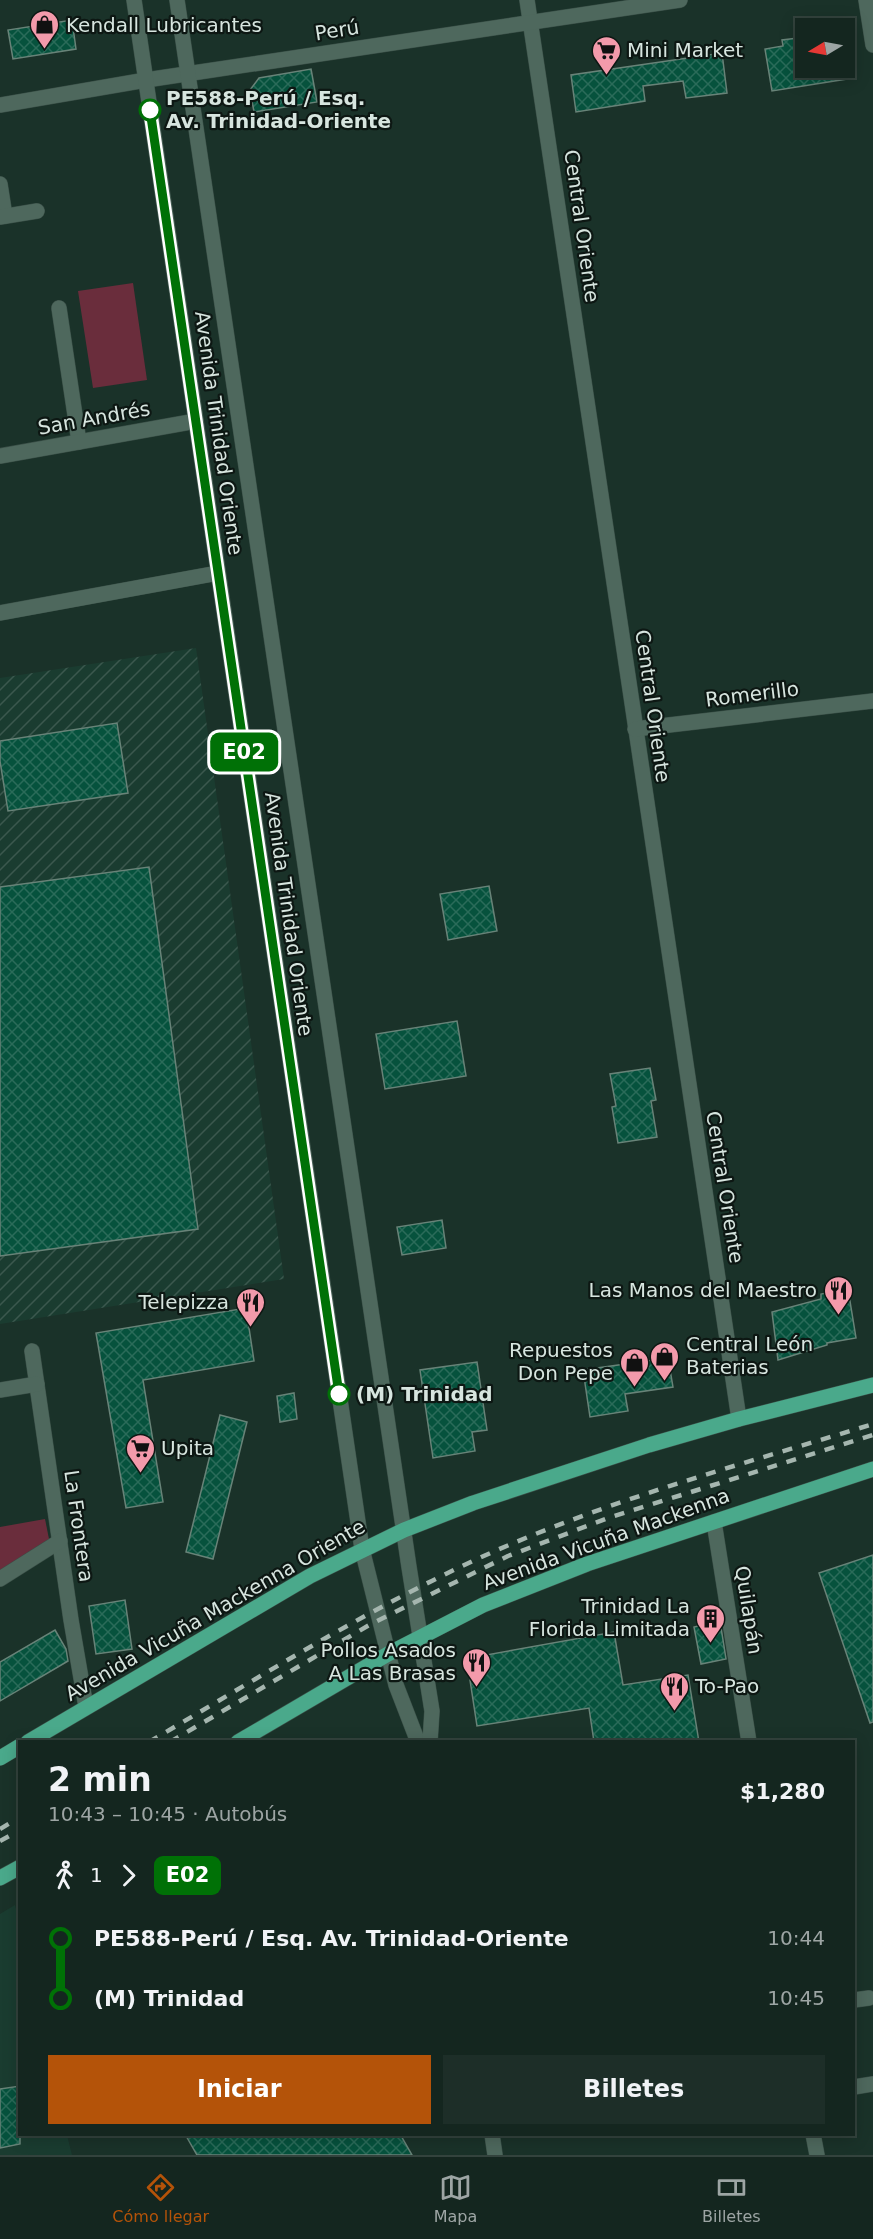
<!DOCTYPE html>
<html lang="es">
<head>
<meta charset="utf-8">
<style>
	body { margin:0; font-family:"DejaVu Sans",sans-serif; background:#1d2e28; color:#f1f3f6; height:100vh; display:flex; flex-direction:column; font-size:22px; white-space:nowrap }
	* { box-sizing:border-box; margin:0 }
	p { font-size:20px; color:#9da5a4 }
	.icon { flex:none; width:33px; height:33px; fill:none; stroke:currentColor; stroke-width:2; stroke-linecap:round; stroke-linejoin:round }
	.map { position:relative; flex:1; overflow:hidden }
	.sheet { position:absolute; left:18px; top:1740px; width:837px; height:396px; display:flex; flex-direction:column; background:#14261f; border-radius:0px; box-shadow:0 3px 15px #0003,0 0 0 2px #33433d }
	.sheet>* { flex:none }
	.badge { padding:0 12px; border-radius:9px; font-size:21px; line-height:39px }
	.needle { width:39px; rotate:260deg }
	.fabs { position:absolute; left:795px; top:18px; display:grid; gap:12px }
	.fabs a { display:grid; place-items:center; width:60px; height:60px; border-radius:0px; background:#14261f; box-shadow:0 3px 15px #0003,0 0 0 2px #33433d; font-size:30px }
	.map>.badge { position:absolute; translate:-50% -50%; box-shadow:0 0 0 3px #fff }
	.legs { display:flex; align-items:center; gap:9px; height:66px; padding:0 30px; font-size:20px }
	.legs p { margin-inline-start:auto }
	.head { display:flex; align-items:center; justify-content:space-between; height:102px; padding:0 30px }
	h1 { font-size:33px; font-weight:700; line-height:45px }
	.cta { display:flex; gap:12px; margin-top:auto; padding:12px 30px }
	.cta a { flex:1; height:69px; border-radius:0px; background:#b45309; color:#fff; font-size:24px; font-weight:700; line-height:69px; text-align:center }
	.cta a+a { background:#1d2e28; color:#f1f3f6 }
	ul { padding:0 30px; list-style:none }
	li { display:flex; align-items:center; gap:21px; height:60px; font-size:22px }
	li i { display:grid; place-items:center; width:9px; height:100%; margin:0 8px; background:currentColor }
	li i::after { content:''; width:15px; height:15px; margin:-8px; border:4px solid; border-radius:50%; background:#14261f }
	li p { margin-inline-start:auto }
	li:first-child i { background:linear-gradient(#0000 50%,currentColor 0) }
	li:last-child i { background:linear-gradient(currentColor 50%,#0000 0) }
	.tab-bar { display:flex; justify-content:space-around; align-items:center; height:84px; border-top:2px solid #33433d; background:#14261f; font-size:16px; color:#9da5a4 }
	.tab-bar a { display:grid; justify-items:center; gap:3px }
	.tab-bar .current { color:#b45309 }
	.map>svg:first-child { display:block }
	.built { fill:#1a3c30 }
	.industrial { fill:url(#industrial-furrows) }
	.green { fill:#6a2d3c }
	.building { fill:url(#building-cross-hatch); stroke:#688378; stroke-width:1.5 }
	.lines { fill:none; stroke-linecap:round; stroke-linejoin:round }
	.minor-casing { stroke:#3a4f47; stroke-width:16 }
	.tertiary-casing { stroke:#3a4f47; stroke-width:16 }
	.secondary-casing { stroke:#3a4f47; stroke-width:16 }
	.primary-casing { stroke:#3a4f47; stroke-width:16 }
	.minor { stroke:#4e685d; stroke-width:15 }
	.tertiary { stroke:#4e685d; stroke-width:15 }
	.secondary { stroke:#4e685d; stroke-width:15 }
	.primary { stroke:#4aa98b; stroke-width:15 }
	.rail { stroke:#a5b6af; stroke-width:4.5; stroke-dasharray:10 10; stroke-linecap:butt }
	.line-1-casing { stroke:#fff; stroke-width:14 }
	.line-1 { stroke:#007106; stroke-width:9 }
	.stop-1-dot { fill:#fff; stroke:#007106; stroke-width:3 }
	.labels { text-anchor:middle; stroke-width:4.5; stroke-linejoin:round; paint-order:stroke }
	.poi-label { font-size:20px; fill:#d7e5df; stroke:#0d1713; text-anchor:start }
	.street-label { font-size:20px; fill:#d7e5df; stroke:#0d1713 }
	.stop-label { font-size:20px; font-weight:bold; fill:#d7e5df; stroke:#0d1713; text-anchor:start }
</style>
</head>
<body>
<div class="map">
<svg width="873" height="2155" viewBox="0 0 873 2155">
	<defs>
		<pattern id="industrial-furrows" width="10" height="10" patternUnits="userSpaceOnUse" patternTransform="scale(1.5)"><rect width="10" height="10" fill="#1a3c30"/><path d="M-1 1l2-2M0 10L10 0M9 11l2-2" fill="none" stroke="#3b584e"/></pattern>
		<pattern id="building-cross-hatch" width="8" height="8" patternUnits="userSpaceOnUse" patternTransform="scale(1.5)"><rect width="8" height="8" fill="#06523d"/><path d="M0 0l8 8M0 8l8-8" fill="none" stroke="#2a6b59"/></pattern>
	</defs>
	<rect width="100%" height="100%" fill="#1a3229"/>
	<path class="built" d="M15 1905 20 1924V2134L67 2135 72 2155H0V1914Z"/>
	<path class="industrial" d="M196 648 284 1279 0 1324V678Z"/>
	<g class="green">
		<path d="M133 283 147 380 93 388 78 291Z"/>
		<path d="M45 1519 51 1549 0 1581V1527Z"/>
	</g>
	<g class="building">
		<path d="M72 20 76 49 13 59 8 30Z"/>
		<path d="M806 37V68H852L853 78 772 91 765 49 783 46 782 40Z"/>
		<path d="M722 53 727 93 686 98 683 81 643 86 645 101 576 112 571 75Z"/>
		<path d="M311 69 317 102 254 112 250 90 259 78Z"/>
		<path d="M117 723 128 793 8 811 0 761V741Z"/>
		<path d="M149 867 198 1229 0 1256V887Z"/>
		<path d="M489 886 497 931 448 940 440 894Z"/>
		<path d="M457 1021 466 1076 385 1089 376 1034Z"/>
		<path d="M650 1068 656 1100 651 1101 657 1137 618 1143 612 1107 616 1106 610 1074Z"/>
		<path d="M442 1220 446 1248 402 1255 397 1227Z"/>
		<path d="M848 1289 856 1338 827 1343V1345L778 1360 772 1312 821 1299V1294Z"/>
		<path d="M246 1308 254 1361 143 1380 163 1502 126 1508 96 1333Z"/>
		<path d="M668 1358 673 1387 625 1394 628 1411 590 1417 583 1370Z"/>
		<path d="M477 1362 487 1430 472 1432 475 1451 433 1458 420 1370Z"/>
		<path d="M294 1393 297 1419 280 1422 277 1396Z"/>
		<path d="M220 1415 247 1422 213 1559 186 1552Z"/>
		<path d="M873 1555V1722L870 1723 819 1573Z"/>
		<path d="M125 1600 132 1649 96 1654 89 1606Z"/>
		<path d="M720 1621 726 1659 701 1664 694 1627Z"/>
		<path d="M55 1630 66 1649 68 1661 0 1701V1662Z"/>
		<path d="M614 1632 623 1685 688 1675 699 1742H594L589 1708 477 1726 470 1680 488 1667 486 1655Z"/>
		<path d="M20 2086V2144L0 2148V2089Z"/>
		<path d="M185 2134H400L412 2155H197Z"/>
	</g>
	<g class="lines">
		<defs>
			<g id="minor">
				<path d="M527 0 739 1419"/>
				<path d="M866 0 873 45"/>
				<path d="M0 184 5 216"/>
				<path d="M0 217 37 211"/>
				<path d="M59 308 79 442"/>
				<path d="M0 456 196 421"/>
				<path d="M0 613 218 573"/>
				<path d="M635 729 873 701"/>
				<path d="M32 1351 71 1620 86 1707"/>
				<path d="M0 1390 37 1384"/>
				<path d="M714 1522 749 1742"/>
				<path d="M0 1579 60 1541"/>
				<path d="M854 2000 869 1998"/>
				<path d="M854 2087 873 2084"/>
				<path d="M813 2134 817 2155"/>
			</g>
			<path id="tertiary" d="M0 105 146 80 680 0"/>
			<g id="secondary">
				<path d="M134 0 362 1549 396 1685 418 1742"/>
				<path d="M177 0 409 1567 432 1711 430 1742"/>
				<path d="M492 2134 495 2155"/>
			</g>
			<g id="primary">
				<path d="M28 1742 310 1576 404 1530 473 1503 649 1445 739 1419 873 1385"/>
				<path d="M238 1742 388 1654 483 1605 587 1564 873 1469"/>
				<path d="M0 1758 20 1746"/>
				<path d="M0 1878 20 1867"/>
			</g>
		</defs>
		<use href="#minor" class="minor-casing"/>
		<use href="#tertiary" class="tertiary-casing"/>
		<use href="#secondary" class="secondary-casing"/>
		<use href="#primary" class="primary-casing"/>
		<use href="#minor" class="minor"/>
		<use href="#tertiary" class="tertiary"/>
		<use href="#secondary" class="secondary"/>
		<use href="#primary" class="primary"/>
		<g class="rail">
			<path d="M149 1742C260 1677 369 1608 486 1555 611 1499 743 1464 873 1424"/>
			<path d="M170 1742 371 1624 508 1556 608 1518 873 1435"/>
			<path d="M0 1829 20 1817"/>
			<path d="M0 1841 20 1830"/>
		</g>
	</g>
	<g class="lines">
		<defs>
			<path id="line-1" d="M150 110 339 1394"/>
		</defs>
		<use href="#line-1" class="line-1-casing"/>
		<use href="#line-1" class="line-1"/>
	</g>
	<defs>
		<symbol id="shop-pin" viewBox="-11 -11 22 30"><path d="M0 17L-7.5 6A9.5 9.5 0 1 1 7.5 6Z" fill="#f39aab" stroke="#0d1713"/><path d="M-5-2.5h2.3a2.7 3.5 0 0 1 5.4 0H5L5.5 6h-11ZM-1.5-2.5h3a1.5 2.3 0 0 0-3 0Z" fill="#111"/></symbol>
		<symbol id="supermarket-pin" viewBox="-11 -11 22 30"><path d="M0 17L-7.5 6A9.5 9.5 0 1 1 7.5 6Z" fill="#f39aab" stroke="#0d1713"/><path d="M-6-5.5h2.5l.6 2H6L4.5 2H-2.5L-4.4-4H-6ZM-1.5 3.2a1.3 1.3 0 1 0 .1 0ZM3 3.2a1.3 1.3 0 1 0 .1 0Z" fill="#111"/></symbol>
		<symbol id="restaurant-pin" viewBox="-11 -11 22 30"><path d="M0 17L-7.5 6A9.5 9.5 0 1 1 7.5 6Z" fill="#f39aab" stroke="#0d1713"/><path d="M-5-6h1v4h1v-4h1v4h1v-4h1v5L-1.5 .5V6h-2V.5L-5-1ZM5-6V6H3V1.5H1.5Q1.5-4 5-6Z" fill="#111"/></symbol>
		<symbol id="building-pin" viewBox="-11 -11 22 30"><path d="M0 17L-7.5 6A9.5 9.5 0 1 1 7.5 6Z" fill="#f39aab" stroke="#0d1713"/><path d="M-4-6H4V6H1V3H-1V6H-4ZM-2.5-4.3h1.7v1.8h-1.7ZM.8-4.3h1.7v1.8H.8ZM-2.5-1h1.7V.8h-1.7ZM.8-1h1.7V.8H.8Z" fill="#111"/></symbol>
	</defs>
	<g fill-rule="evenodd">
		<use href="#shop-pin" x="28" y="8" width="33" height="45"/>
		<use href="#supermarket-pin" x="590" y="34" width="33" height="45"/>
		<use href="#restaurant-pin" x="822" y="1274" width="33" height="45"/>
		<use href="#restaurant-pin" x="234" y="1286" width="33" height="45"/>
		<use href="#shop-pin" x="648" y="1340" width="33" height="45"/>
		<use href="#shop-pin" x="618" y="1346" width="33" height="45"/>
		<use href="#supermarket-pin" x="124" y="1432" width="33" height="45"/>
		<use href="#building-pin" x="694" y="1602" width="33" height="45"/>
		<use href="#restaurant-pin" x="460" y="1646" width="33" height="45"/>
		<use href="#restaurant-pin" x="658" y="1670" width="33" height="45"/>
	</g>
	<g class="stop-1-dot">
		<circle cx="150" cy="110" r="10"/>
		<circle cx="339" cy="1394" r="10"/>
	</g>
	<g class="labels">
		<g class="poi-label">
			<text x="66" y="32">Kendall Lubricantes</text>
			<text x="627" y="57">Mini Market</text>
			<text x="817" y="1297" text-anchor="end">Las Manos del Maestro</text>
			<text x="229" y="1309" text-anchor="end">Telepizza</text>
			<text x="686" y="1351">Central León<tspan x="686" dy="23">Baterias</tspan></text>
			<text x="613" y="1357" text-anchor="end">Repuestos<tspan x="613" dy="23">Don Pepe</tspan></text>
			<text x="161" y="1455">Upita</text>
			<text x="690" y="1613" text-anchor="end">Trinidad La<tspan x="690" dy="23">Florida Limitada</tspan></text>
			<text x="456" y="1657" text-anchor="end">Pollos Asados<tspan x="456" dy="23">A Las Brasas</tspan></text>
			<text x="695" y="1693">To-Pao</text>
		</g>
		<g class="street-label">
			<text transform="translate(337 30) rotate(-9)" y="7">Perú</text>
			<text transform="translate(582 226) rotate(82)" y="7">Central Oriente</text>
			<text transform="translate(94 418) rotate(-10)" y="7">San Andrés</text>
			<text transform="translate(219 433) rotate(82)" y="7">Avenida Trinidad Oriente</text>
			<text transform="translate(752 694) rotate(-7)" y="7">Romerillo</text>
			<text transform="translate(653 706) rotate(82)" y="7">Central Oriente</text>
			<text transform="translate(289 914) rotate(82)" y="7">Avenida Trinidad Oriente</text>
			<text transform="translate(725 1187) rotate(81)" y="7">Central Oriente</text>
			<text transform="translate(79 1526) rotate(82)" y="7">La Frontera</text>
			<text transform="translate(606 1539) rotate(-20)" y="7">Avenida Vicuña Mackenna</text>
			<text transform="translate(215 1610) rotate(-30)" y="7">Avenida Vicuña Mackenna Oriente</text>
			<text transform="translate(749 1610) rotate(81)" y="7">Quilapán</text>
		</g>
		<g class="stop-label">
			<text x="166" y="105">PE588-Perú / Esq.<tspan x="166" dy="23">Av. Trinidad-Oriente</tspan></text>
			<text x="356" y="1401">(M) Trinidad</text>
		</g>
	</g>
</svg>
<div class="fabs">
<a><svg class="needle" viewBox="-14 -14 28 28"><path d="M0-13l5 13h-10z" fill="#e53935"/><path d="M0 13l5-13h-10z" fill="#9da5a4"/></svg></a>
</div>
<b class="badge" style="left:244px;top:752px;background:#007106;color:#fff">E02</b>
<section class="sheet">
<div class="head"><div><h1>2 min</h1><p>10:43 – 10:45 · Autobús</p></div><b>$1,280</b></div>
<div class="legs"><svg class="icon" aria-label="walk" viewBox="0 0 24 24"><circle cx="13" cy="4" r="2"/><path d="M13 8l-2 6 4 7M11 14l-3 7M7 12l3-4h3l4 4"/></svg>1<svg class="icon" aria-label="forward" viewBox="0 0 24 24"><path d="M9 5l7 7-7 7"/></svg><b class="badge" style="background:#007106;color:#fff">E02</b></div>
<ul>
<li><i style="color:#007106"></i><b>PE588-Perú / Esq. Av. Trinidad-Oriente</b><p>10:44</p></li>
<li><i style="color:#007106"></i><b>(M) Trinidad</b><p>10:45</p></li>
</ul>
<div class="cta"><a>Iniciar</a><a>Billetes</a></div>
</section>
</div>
<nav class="tab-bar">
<a class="current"><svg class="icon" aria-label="directions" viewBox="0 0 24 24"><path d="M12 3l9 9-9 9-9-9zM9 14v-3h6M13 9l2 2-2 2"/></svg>Cómo llegar</a>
<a><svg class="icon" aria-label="map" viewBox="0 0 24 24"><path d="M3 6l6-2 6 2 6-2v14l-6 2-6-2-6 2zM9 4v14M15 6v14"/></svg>Mapa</a>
<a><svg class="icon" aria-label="tickets" viewBox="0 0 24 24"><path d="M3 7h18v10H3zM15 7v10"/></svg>Billetes</a>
</nav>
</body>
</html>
